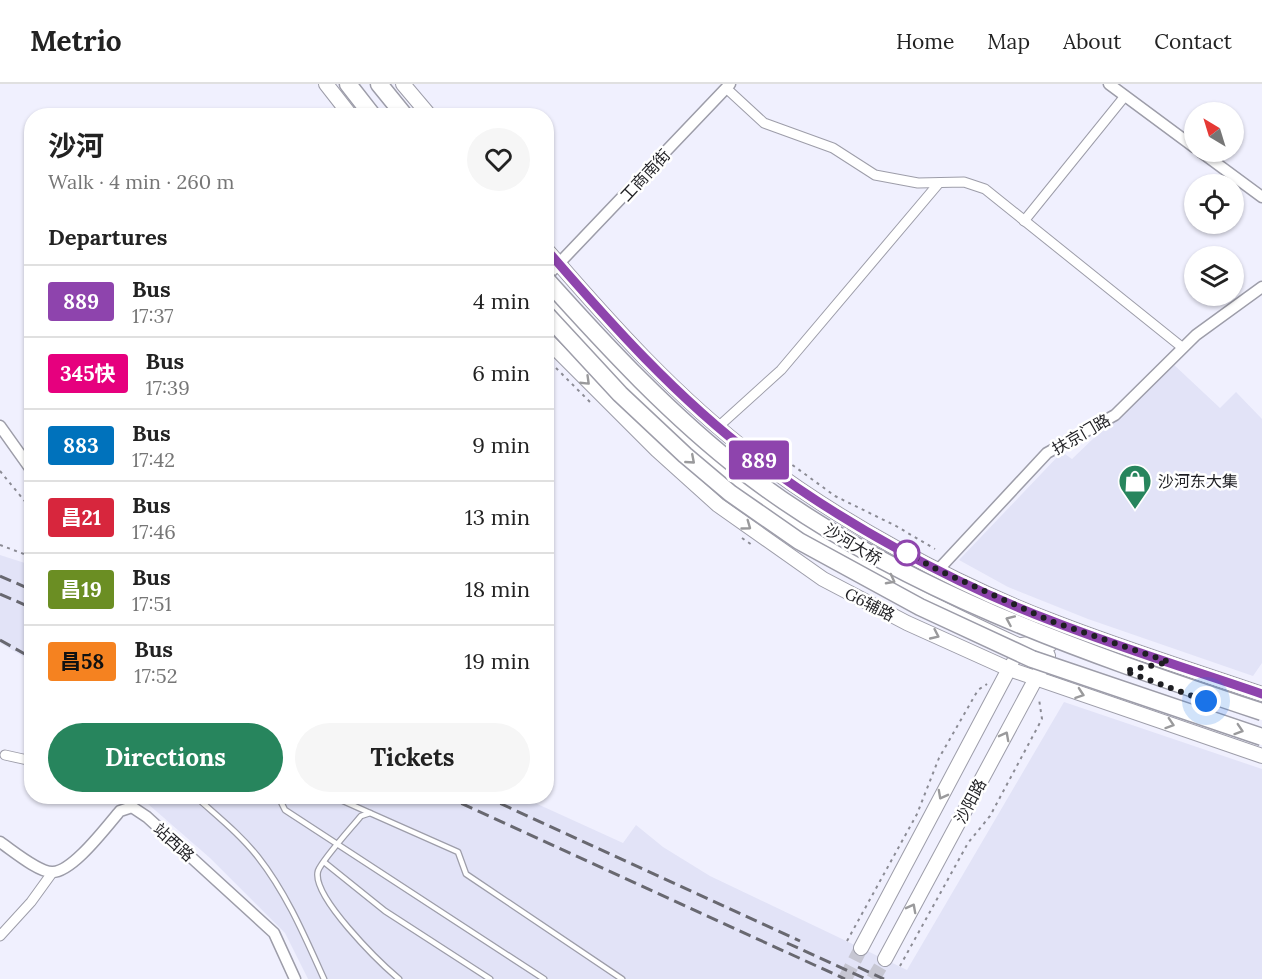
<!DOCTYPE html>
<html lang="en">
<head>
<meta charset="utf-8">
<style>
	body { margin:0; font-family:Lora,"Noto Sans SC",serif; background:#f6f6f6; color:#222; height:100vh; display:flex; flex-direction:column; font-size:22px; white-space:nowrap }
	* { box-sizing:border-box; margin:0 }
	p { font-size:20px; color:#767676 }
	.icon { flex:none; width:33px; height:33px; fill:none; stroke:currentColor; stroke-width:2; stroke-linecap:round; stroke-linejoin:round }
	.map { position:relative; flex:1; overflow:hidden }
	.details { position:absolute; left:24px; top:24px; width:530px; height:696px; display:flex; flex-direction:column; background:#fff; border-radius:24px; box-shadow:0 2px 4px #0004 }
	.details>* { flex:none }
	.badge { padding:0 12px; border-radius:4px; font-size:21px; line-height:39px }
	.needle { width:39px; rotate:322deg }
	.fabs { position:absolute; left:1184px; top:18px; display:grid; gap:12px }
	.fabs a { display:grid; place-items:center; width:60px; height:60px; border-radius:50%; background:#fff; box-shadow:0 2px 4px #0004; font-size:30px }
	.you { position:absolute; width:30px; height:30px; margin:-15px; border:4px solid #fff; border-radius:50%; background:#1a73e8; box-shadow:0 0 0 9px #1a73e833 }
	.map>.badge { position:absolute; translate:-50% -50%; box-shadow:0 0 0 3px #fff }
	h2 { padding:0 24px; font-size:22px; line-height:54px }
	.round { display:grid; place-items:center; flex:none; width:63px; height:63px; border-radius:32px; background:#f6f6f6 }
	.summary { display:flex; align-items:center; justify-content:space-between; height:102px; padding:0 24px }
	h1 { font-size:28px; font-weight:700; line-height:45px }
	.cta { display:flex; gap:12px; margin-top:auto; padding:12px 24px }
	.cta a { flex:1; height:69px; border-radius:36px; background:#27855d; color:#fff; font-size:24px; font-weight:700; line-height:69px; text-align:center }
	.cta a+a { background:#f6f6f6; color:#222 }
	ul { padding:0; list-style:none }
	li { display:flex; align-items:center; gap:18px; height:72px; padding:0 24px; border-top:2px solid #e0e0e0 }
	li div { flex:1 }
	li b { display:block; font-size:22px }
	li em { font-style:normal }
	li .badge { min-width:66px; font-weight:700; text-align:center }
	header { display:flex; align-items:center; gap:36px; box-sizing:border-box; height:84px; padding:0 30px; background:#fff; border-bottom:2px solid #e0e0e0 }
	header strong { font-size:28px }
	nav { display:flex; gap:33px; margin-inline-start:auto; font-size:21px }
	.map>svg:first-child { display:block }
	.built { fill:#e2e3f7 }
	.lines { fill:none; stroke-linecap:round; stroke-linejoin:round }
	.primary-tunnel { stroke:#c6c6d2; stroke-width:14; stroke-dasharray:14 7; stroke-linecap:butt }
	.service-casing { stroke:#9d9da9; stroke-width:7 }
	.minor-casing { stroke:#9d9da9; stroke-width:11 }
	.tertiary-casing { stroke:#9d9da9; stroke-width:13 }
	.secondary-casing { stroke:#9d9da9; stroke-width:14 }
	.primary-casing { stroke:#9d9da9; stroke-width:16 }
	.motorway-casing { stroke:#9d9da9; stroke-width:19 }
	.path { stroke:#8b8b94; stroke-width:2; stroke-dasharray:3 4.5; stroke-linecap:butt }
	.service { stroke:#fff; stroke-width:4.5 }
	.minor { stroke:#fff; stroke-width:9 }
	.tertiary { stroke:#fff; stroke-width:10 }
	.secondary { stroke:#fff; stroke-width:12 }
	.primary { stroke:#fff; stroke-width:14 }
	.motorway { stroke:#fff; stroke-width:16 }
	.rail { stroke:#686870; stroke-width:3; stroke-dasharray:12 6; stroke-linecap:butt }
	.motorway-bridge-casing { stroke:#9d9da9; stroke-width:19; stroke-linecap:butt }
	.motorway-bridge { stroke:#fff; stroke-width:16 }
	.oneway { stroke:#9a9a9c }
	.line-casing { stroke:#fff; stroke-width:14 }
	.line { stroke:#8e44ad; stroke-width:9 }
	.walk { stroke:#1f1f23; stroke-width:6; stroke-dasharray:0 10.8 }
	.stop-dot { fill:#fff; stroke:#8e44ad; stroke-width:3 }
	.labels { text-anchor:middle; stroke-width:5; stroke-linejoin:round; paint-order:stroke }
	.street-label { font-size:16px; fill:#1f1f23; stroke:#fff }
	.poi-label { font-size:16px; fill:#1f1f23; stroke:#fff; text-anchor:start }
</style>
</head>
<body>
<header>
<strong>Metrio</strong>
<nav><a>Home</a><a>Map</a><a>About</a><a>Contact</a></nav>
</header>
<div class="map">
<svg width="1262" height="895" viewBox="0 0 1262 895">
	<rect width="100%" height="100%" fill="#f0f0fe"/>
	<g class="built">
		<path d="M1172 279 1220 324 1236 308 1262 335V579L1253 592 1088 535 1008 503 959 476 1062 368 1072 375Z"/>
		<path d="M0 471 31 481V577L0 559Z"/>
		<path d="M1064 618 1262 685V895H308L285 849 210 774 140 713H522L623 759 636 741 663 763 710 792 907 886Z"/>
	</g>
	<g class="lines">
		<g class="primary-tunnel">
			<path d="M845 895 861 864"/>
			<path d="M873 895 885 875"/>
		</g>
		<defs>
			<g id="service">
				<path d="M195 712C217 732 240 750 258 773 287 810 305 853 324 895"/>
				<path d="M282 712 281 718 285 726 544 895"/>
				<path d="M332 712 370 729"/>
				<path d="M324 778 385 827 490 895"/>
				<path d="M399 895C380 879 311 812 318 787 322 776 352 743 361 732L370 729 458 768 466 790 622 895"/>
			</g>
			<g id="minor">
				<path d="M726 4 764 39 833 64 875 91 918 99 964 98 985 105 1183 264"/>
				<path d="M1024 137 1125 12"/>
				<path d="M546 213C605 279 668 345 739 399 833 471 940 523 1048 572"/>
				<path d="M718 343 781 286 939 99"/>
				<path d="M5 671 32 677"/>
				<path d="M129 712 132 723"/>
				<path d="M0 852 31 818 52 789"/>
			</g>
			<g id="tertiary">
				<path d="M1109 0 1194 63"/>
				<path d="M1201 68 1262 113"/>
				<path d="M546 193 730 0"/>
				<path d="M0 342 32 387"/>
				<path d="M938 486 1047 369 1115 331 1196 251 1262 203"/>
				<path d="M0 758C12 766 38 788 52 788 72 789 107 742 120 727L132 723 147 733 274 849 295 895"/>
			</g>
			<path id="secondary" d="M1009 585 1022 560 1041 557 1051 561"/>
			<g id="primary">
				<path d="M326 0 351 32"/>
				<path d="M403 0 430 32"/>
				<path d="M546 165C610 239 676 313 755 373 840 438 952 499 1052 537 1121 564 1192 586 1262 610"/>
				<path d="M546 255 657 366 718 421 823 495 907 539 1009 585 1262 672"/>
				<path d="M861 864 1009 585"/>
				<path d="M885 875 1048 572 1041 557"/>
			</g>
			<g id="motorway">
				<path d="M348 0 373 32"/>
				<path d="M379 0 405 32"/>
			</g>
		</defs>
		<use href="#service" class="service-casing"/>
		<use href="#minor" class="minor-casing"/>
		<use href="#tertiary" class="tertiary-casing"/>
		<use href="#secondary" class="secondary-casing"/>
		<use href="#primary" class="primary-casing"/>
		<use href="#motorway" class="motorway-casing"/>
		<g class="path">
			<path d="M556 284 590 318"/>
			<path d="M763 364 765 361 835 412 896 442 935 465"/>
			<path d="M0 387 32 426"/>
			<path d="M742 454 752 461"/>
			<path d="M0 461 32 473"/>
			<path d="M25 482 32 484"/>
			<path d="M847 857 917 730 939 674 978 606 987 600"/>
			<path d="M900 882 968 759 990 732 1042 635 1039 615"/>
		</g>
		<use href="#service" class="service"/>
		<use href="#minor" class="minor"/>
		<use href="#tertiary" class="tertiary"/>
		<use href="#secondary" class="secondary"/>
		<use href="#primary" class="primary"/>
		<use href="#motorway" class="motorway"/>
		<g class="rail">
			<path d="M0 492 32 506"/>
			<path d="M0 510 32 524"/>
			<path d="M0 556 32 574"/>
			<path d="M445 712 845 895"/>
			<path d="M484 712 800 857"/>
			<path d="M787 859 866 895"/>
			<path d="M858 883 884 895"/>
		</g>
		<defs>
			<g id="motorway-bridge">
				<path d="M546 195C607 263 672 333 745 389 897 505 1082 568 1262 628"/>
				<path d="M546 230 620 310 685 371 730 409 799 457 920 523 1032 575 1262 653"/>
			</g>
		</defs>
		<use href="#motorway-bridge" class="motorway-bridge-casing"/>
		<use href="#motorway-bridge" class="motorway-bridge"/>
	</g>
	<defs><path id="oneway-chevron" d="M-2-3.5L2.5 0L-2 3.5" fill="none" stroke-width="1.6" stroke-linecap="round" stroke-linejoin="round" transform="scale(1.5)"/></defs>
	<g class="oneway">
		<use href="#oneway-chevron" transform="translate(586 297) rotate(44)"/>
		<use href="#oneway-chevron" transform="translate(691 376) rotate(41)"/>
		<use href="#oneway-chevron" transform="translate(747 442) rotate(36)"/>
		<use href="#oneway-chevron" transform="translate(891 496) rotate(28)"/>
		<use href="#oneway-chevron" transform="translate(1010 536) rotate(-156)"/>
		<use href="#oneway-chevron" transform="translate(935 551) rotate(25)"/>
		<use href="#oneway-chevron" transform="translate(1080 610) rotate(19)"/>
		<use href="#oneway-chevron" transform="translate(1170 640) rotate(18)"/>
		<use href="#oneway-chevron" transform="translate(1239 646) rotate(18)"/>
		<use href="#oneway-chevron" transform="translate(1005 652) rotate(-62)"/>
		<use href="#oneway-chevron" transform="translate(942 711) rotate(118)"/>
		<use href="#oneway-chevron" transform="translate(912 824) rotate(-62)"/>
	</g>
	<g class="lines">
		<defs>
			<path id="line" d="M546 165C610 239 676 313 755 373 838 437 954 500 1052 537 1121 564 1192 586 1262 610"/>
		</defs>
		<use href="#line" class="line-casing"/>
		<use href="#line" class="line"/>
		<path class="walk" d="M907 469 938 486 1051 537 1169 578 1125 587 1206 617"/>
	</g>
	<defs>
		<symbol id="shop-pin" viewBox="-11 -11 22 30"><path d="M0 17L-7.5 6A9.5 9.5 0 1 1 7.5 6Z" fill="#27855d" stroke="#fff"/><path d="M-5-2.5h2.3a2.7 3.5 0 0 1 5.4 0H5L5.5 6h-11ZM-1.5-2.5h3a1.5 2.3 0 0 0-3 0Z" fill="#fff"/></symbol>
	</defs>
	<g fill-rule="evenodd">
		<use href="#shop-pin" x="1116" y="378" width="38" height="52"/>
	</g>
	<circle class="stop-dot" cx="907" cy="469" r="12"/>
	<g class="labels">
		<g class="street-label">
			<text transform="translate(645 91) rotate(-47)" y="6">工商南街</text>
			<text transform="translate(1081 350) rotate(-30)" y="6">扶京门路</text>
			<text transform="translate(853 460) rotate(31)" y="6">沙河大桥</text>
			<text transform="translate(870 520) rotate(27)" y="6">G6辅路</text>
			<text transform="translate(970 717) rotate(-62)" y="6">沙阳路</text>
			<text transform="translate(174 758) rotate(42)" y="6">站西路</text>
		</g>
		<g class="poi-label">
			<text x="1158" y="403">沙河东大集</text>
		</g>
	</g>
</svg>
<div class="fabs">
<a><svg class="needle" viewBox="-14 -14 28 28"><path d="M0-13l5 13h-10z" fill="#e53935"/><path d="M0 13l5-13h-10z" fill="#767676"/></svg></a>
<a><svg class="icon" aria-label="locate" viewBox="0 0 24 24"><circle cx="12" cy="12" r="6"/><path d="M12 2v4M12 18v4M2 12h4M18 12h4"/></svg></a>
<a><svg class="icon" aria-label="layers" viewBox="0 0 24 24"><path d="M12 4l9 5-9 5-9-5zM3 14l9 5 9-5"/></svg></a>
</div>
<div class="you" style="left:1206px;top:617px"></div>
<b class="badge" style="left:759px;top:376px;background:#8e44ad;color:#fff">889</b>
<section class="details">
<div class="summary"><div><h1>沙河</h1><p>Walk · 4 min · 260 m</p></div><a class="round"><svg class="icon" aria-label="heart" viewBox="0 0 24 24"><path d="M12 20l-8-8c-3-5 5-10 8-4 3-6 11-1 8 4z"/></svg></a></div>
<h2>Departures</h2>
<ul>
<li><span class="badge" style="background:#8e44ad;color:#fff">889</span><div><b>Bus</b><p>17:37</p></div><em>4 min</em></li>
<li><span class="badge" style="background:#e6007e;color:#fff">345快</span><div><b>Bus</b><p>17:39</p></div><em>6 min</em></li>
<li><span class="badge" style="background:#0072bc;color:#fff">883</span><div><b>Bus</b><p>17:42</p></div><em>9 min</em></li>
<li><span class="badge" style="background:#d7263d;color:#fff">昌21</span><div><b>Bus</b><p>17:46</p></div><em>13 min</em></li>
<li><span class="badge" style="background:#6b8e23;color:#fff">昌19</span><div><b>Bus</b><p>17:51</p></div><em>18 min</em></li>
<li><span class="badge" style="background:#f58220;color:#111">昌58</span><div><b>Bus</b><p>17:52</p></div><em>19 min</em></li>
</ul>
<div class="cta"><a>Directions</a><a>Tickets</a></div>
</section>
</div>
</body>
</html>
